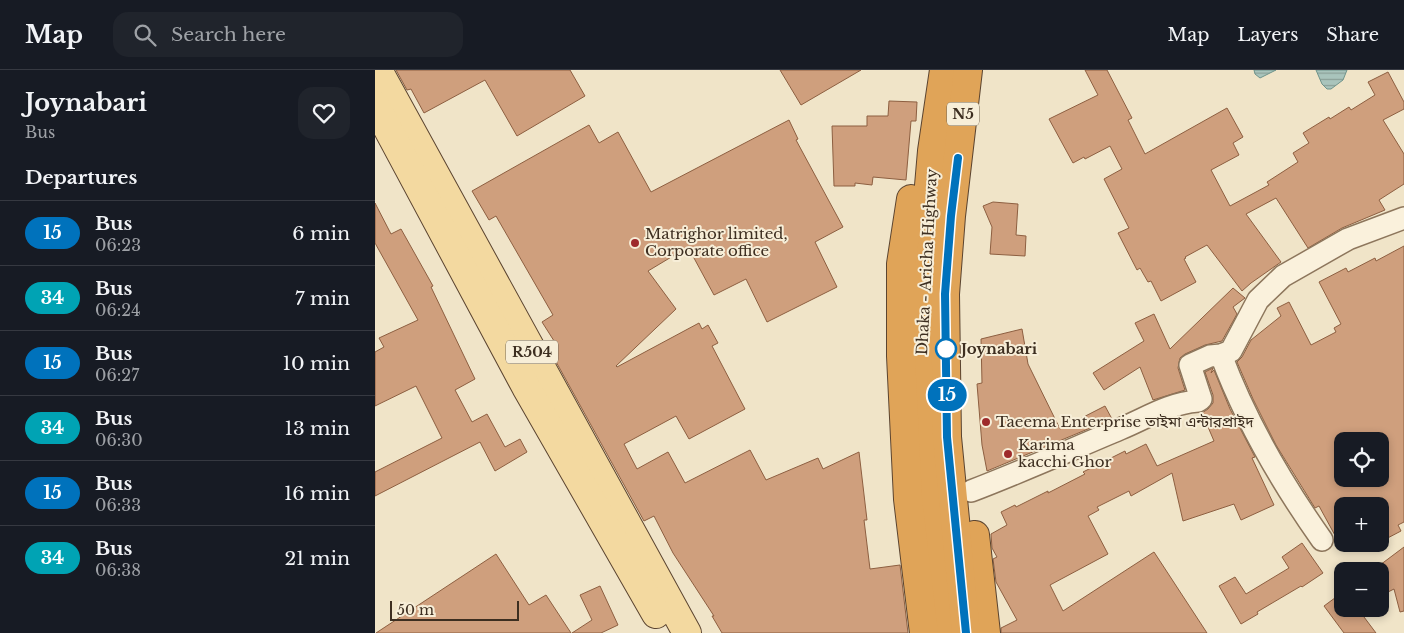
<!DOCTYPE html>
<html lang="en">
<head>
<meta charset="utf-8">
<style>
	body { margin:0; font-family:"Libre Baskerville","Noto Sans Bengali",serif; background:#20242c; color:#f1f3f6; height:100vh; display:flex; flex-direction:column; font-size:19px; white-space:nowrap }
	* { box-sizing:border-box; margin:0 }
	p { font-size:16px; color:#9ea1a6 }
	.icon { flex:none; width:28px; height:28px; fill:none; stroke:currentColor; stroke-width:2; stroke-linecap:round; stroke-linejoin:round }
	.map { position:relative; flex:1; overflow:hidden }
	.panel { display:flex; flex-direction:column; background:#171b24; width:375px }
	.panel>* { flex:none }
	.badge { padding:0 10px; border-radius:16px; font-size:18px; line-height:32px }
	.fabs { position:absolute; left:959px; top:362px; display:grid; gap:10px }
	.fabs a { display:grid; place-items:center; width:55px; height:55px; border-radius:10px; background:#171b24; box-shadow:0 2px 8px #0003; font-size:25px }
	.scale { position:absolute; left:15px; bottom:12px; width:129px; box-sizing:border-box; padding-left:5px; border:2px solid #3d2e20; border-top:0; font-size:14px; line-height:18px; white-space:nowrap; color:#3d2e20; -webkit-text-stroke:4px #f7eed8; paint-order:stroke }
	.map>.badge { position:absolute; translate:-50% -50%; box-shadow:0 0 0 2px #fff }
	h2 { padding:0 25px; font-size:19px; line-height:45px }
	.round { display:grid; place-items:center; flex:none; width:52px; height:52px; border-radius:15px; background:#20242c }
	.summary { display:flex; align-items:center; justify-content:space-between; height:85px; padding:0 25px }
	h1 { font-size:24px; font-weight:700; line-height:38px }
	ul { padding:0; list-style:none }
	li { display:flex; align-items:center; gap:15px; height:65px; padding:0 25px; border-top:1px solid #363941 }
	li div { flex:1 }
	li b { display:block; font-size:19px }
	li em { font-style:normal }
	li .badge { min-width:55px; font-weight:700; text-align:center }
	header { display:flex; align-items:center; gap:30px; box-sizing:border-box; height:70px; padding:0 25px; background:#171b24; border-bottom:1px solid #363941 }
	header strong { font-size:24px }
	nav { display:flex; gap:28px; margin-inline-start:auto; font-size:18px }
	.search { width:350px; height:45px; background:#20242c; display:flex; align-items:center; gap:12px; box-sizing:border-box; padding:0 18px; border-radius:15px; color:#9ea1a6; font-size:19px }
	main { display:flex; flex:1; min-height:0 }
	.map>svg:first-child { display:block }
	.water { fill:url(#water-rules); stroke:#6f938a }
	.building { fill:#cf9f7d; stroke:#8d5f41; fill-rule:evenodd }
	.lines { fill:none; stroke-linecap:round; stroke-linejoin:round }
	.minor-casing { stroke:#8d765c; stroke-width:24 }
	.major-casing { stroke:#5b4430; stroke-width:30 }
	.highway-casing { stroke:#5b4430; stroke-width:30 }
	.minor { stroke:#faf1dc; stroke-width:21 }
	.major { stroke:#f3d9a0; stroke-width:28 }
	.highway { stroke:#e0a458; stroke-width:28 }
	.line-casing { stroke:#fff; stroke-width:11 }
	.line { stroke:#0072bc; stroke-width:8 }
	.poi-dot { fill:#9e2a2b; stroke:#f7eed8; stroke-width:2 }
	.stop-dot { fill:#fff; stroke:#0072bc; stroke-width:2.5 }
	.labels { text-anchor:middle; stroke-width:4; stroke-linejoin:round; paint-order:stroke }
	.shield { fill:#f7eed8; stroke:#756857; stroke-width:1 }
	.shield-label { font-size:14px; font-weight:bold; fill:#3d2e20 }
	.poi-label { font-size:15px; fill:#3d2e20; stroke:#f7eed8; text-anchor:start }
	.street-label { font-size:15px; fill:#3d2e20; stroke:#f7eed8 }
	.stop-label { font-size:15px; font-weight:bold; fill:#3d2e20; stroke:#f7eed8; text-anchor:start }
</style>
</head>
<body>
<header>
<strong>Map</strong>
<div class="search"><svg class="icon" aria-label="search" viewBox="0 0 24 24"><circle cx="10" cy="10" r="6"/><path d="M15 15l6 6"/></svg>Search here</div>
<nav><a>Map</a><a>Layers</a><a>Share</a></nav>
</header>
<main>
<section class="panel">
<div class="summary"><div><h1>Joynabari</h1><p>Bus</p></div><a class="round"><svg class="icon" aria-label="heart" viewBox="0 0 24 24"><path d="M12 20l-8-8c-3-5 5-10 8-4 3-6 11-1 8 4z"/></svg></a></div>
<h2>Departures</h2>
<ul>
<li><span class="badge" style="background:#0072bc;color:#fff">15</span><div><b>Bus</b><p>06:23</p></div><em>6 min</em></li>
<li><span class="badge" style="background:#00a3b4;color:#fff">34</span><div><b>Bus</b><p>06:24</p></div><em>7 min</em></li>
<li><span class="badge" style="background:#0072bc;color:#fff">15</span><div><b>Bus</b><p>06:27</p></div><em>10 min</em></li>
<li><span class="badge" style="background:#00a3b4;color:#fff">34</span><div><b>Bus</b><p>06:30</p></div><em>13 min</em></li>
<li><span class="badge" style="background:#0072bc;color:#fff">15</span><div><b>Bus</b><p>06:33</p></div><em>16 min</em></li>
<li><span class="badge" style="background:#00a3b4;color:#fff">34</span><div><b>Bus</b><p>06:38</p></div><em>21 min</em></li>
</ul>
</section>
<div class="map">
<svg width="1029" height="563" viewBox="0 0 1029 563">
	<defs>
		<pattern id="water-rules" width="6" height="5" patternUnits="userSpaceOnUse" patternTransform="scale(1.25)"><rect width="6" height="5" fill="#a9c4bc"/><path d="M0 2.5h6" fill="none" stroke="#8ba098"/></pattern>
	</defs>
	<rect width="100%" height="100%" fill="#f0e4c8"/>
	<g class="water">
		<path d="M879 0H901L885 8 880 4Z"/>
		<path d="M941 0H972L968 10 956 19H952L947 14Z"/>
	</g>
	<g class="building">
		<path d="M21 0H195L210 26 142 66 110 10 49 43 36 19 32 20Z"/>
		<path d="M405 0H486L426 35Z"/>
		<path d="M710 0H732L757 48 753 50 770 84 852 38 868 67 858 73 864 85 836 100 855 136 894 115 892 112 923 92 918 83 934 73 928 63 954 47 955 49 974 37 976 40 1000 25 993 12 1013 2 1029 32V39L1008 50 1029 84V114L1004 130 1010 140 967 158 933 178 901 128 871 144 906 192 876 213 867 221 832 175 810 187 811 188 809 189 821 212 786 231 776 211 773 212 765 198 762 200 743 163 754 158 729 109 747 99 735 76 710 89 709 87 698 93 674 49 723 25Z"/>
		<path d="M514 31 542 32 541 51H536L531 110 498 107 497 115 480 113V116H459L457 56H492V46H513Z"/>
		<path d="M414 50 423 69 421 70 468 157 440 172 462 217 392 252 371 209 339 225 313 177 273 201 301 239 241 296 242 297 324 253 327 259 333 255 343 273 337 276 370 339 314 369 301 346 249 374 262 399 293 382 310 413 375 380 391 410 443 388 448 399 484 382 492 450H489L495 499 525 495 533 563H347L337 546H339L298 483 279 446 269 451 174 279 181 274 167 252 178 245 121 146 114 150 97 121 214 55 224 73 243 62 276 122Z"/>
		<path d="M618 132 643 134 641 165 651 166 650 186 615 184 617 157 608 136Z"/>
		<path d="M0 133 16 164 26 159 58 216 56 217 100 309 80 320 97 352 112 344 130 377 145 369 152 382 120 401 105 372 0 426V402L67 368 41 316 0 336V282L9 277 4 268 43 250 0 173Z"/>
		<path d="M1029 176V452L1023 455 1026 461 1005 472V436H968V480L944 436 940 438 901 375 878 329 862 292 867 287 876 270 906 246 902 238 914 232 936 275 961 262 959 258 966 254 944 212 971 198 973 202 1000 188 1001 191ZM968 371H1005V409H968Z"/>
		<path d="M858 218 870 228 858 237 862 244 847 271 830 275 810 284 805 288 803 298 810 320 778 330 765 297 729 320 718 303 769 271 760 253 779 244 795 279Z"/>
		<path d="M647 259 653 294 685 359 730 336 737 349 612 401 607 375 602 314 607 313 606 269Z"/>
		<path d="M838 298 836 303 839 300 855 339 880 387 877 388 899 435 866 450 859 434 808 451 797 403 756 426 754 421 722 437 724 440 713 446 733 484 675 515 688 541 779 482 832 563H626V558L642 550 621 512 618 489 622 487 617 478 616 464 632 455 626 442 640 435 641 437 673 421V423L710 404 708 402 750 381 751 384 771 374 782 396 839 371 827 343 833 339 838 333V325L830 302Z"/>
		<path d="M927 473 948 503 927 517 926 516 882 542 883 544 866 554 844 516 860 507 871 524 914 498 907 487Z"/>
		<path d="M1029 477V541L1025 542 1019 519 1005 526V495Z"/>
		<path d="M121 484 154 535 171 525 196 563H1Z"/>
		<path d="M225 516 243 555 226 563H197L217 550 205 525Z"/>
		<path d="M968 522V539H983L1001 563H969L949 536Z"/>
	</g>
	<g class="lines">
		<defs>
			<g id="minor">
				<path d="M846 285C871 352 906 412 947 470"/>
				<path d="M596 421C646 402 695 380 745 359 774 347 791 334 823 331L826 329 815 295 835 286 846 285 856 281 883 230 908 206 973 169 1029 148"/>
			</g>
			<g id="major">
				<path d="M3 0 312 563"/>
				<path d="M0 35 151 317 281 544"/>
			</g>
			<g id="highway">
				<path d="M569 0 557 81 550 162 547 314 554 409 571 563"/>
				<path d="M536 129 526 194V286L533 429 549 563"/>
				<path d="M600 465 611 563"/>
				<path d="M591 563 572 367 570 224 576 146 593 0"/>
			</g>
		</defs>
		<use href="#minor" class="minor-casing"/>
		<use href="#major" class="major-casing"/>
		<use href="#highway" class="highway-casing"/>
		<use href="#minor" class="minor"/>
		<use href="#major" class="major"/>
		<use href="#highway" class="highway"/>
	</g>
	<g class="lines">
		<defs>
			<path id="line" d="M583 88 576 146 570 224 572 367 591 563"/>
		</defs>
		<use href="#line" class="line-casing"/>
		<use href="#line" class="line"/>
	</g>
	<g class="poi-dot">
		<circle cx="260" cy="173" r="5"/>
		<circle cx="611" cy="352" r="5"/>
		<circle cx="633" cy="384" r="5"/>
	</g>
	<circle class="stop-dot" cx="571" cy="279" r="10"/>
	<g class="labels">
		<g class="shield">
			<rect x="572" y="32.5" width="32" height="23" rx="4"/>
			<rect x="131" y="270.5" width="52" height="23" rx="4"/>
		</g>
		<g class="shield-label">
			<text x="588" y="49">N5</text>
			<text x="157" y="287">R504</text>
		</g>
		<g class="poi-label">
			<text x="270" y="169">Matrighor limited,<tspan x="270" dy="17">Corporate office</tspan></text>
			<text x="621" y="357">Taeema Enterprise তাইমা এন্টারপ্রাইদ</text>
			<text x="643" y="380">Karima<tspan x="643" dy="17">kacchi Ghor</tspan></text>
		</g>
		<g class="street-label">
			<text transform="translate(552 192) rotate(-87)" y="5">Dhaka - Aricha Highway</text>
		</g>
		<g class="stop-label">
			<text x="586" y="284">Joynabari</text>
		</g>
	</g>
</svg>
<div class="fabs">
<a><svg class="icon" aria-label="locate" viewBox="0 0 24 24"><circle cx="12" cy="12" r="6"/><path d="M12 2v4M12 18v4M2 12h4M18 12h4"/></svg></a>
<a>+</a>
<a>−</a>
</div>
<div class="scale">50 m</div>
<b class="badge" style="left:572px;top:325px;background:#0072bc;color:#fff">15</b>
</div>
</main>
</body>
</html>
